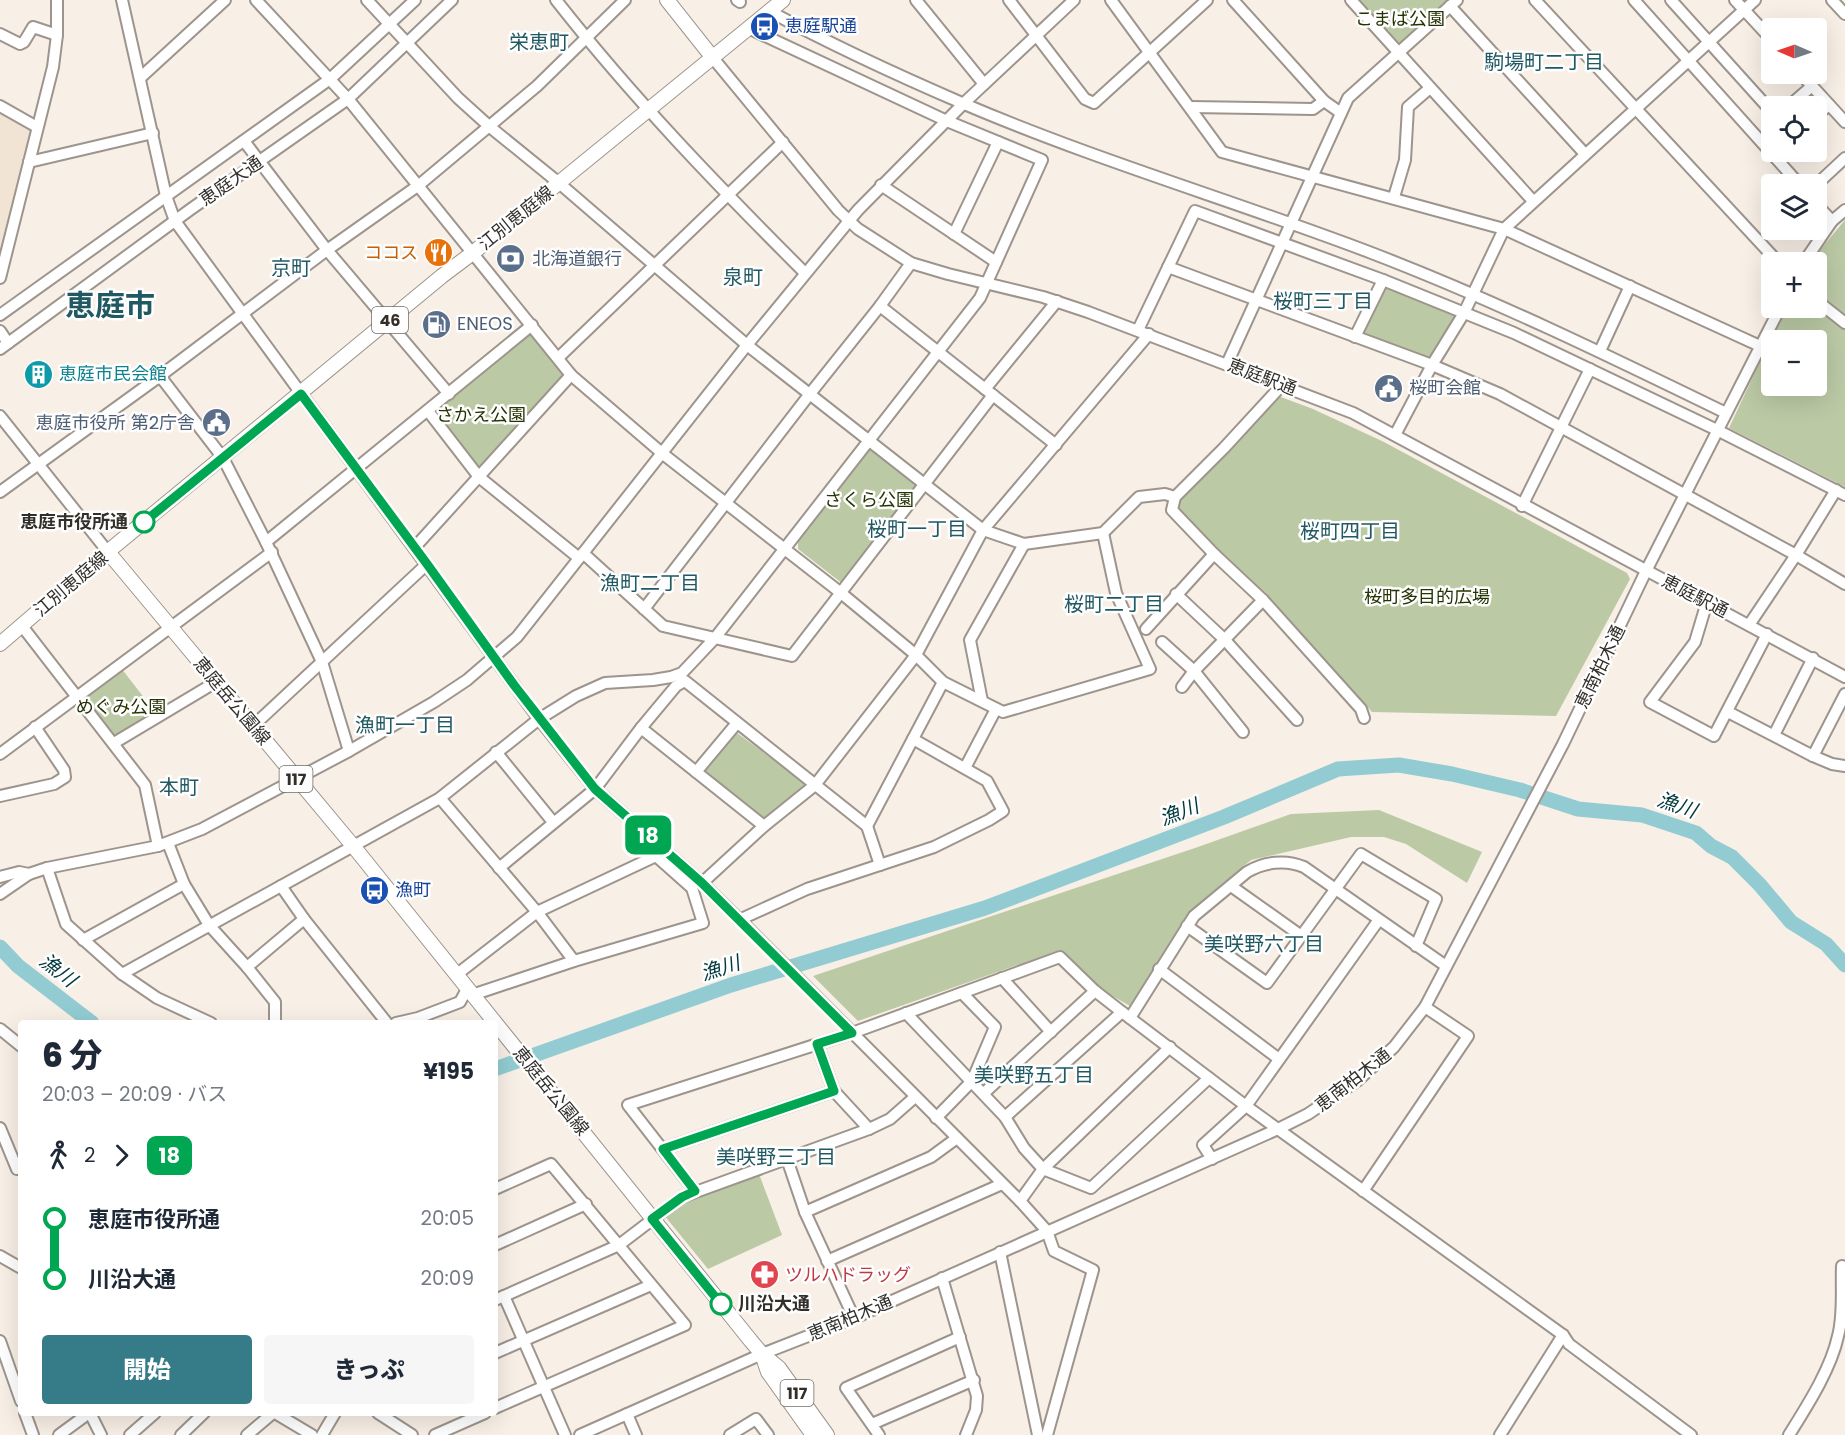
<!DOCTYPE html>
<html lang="ja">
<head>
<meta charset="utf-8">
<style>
	body { margin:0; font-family:Poppins,"Noto Sans JP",sans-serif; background:#f6f6f7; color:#1f2937; height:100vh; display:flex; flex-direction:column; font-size:22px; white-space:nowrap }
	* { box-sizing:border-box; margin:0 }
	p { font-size:20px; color:#747a83 }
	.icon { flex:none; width:33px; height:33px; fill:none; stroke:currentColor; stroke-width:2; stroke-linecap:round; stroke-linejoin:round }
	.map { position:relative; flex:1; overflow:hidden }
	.details { position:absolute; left:18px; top:1020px; width:480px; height:396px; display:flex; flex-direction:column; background:#fff; border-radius:6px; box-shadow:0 6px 24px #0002 }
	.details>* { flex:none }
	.badge { padding:0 12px; border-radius:9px; font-size:21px; line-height:39px }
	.needle { width:39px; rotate:272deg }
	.fabs { position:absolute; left:1761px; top:18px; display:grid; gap:12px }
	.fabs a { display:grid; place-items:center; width:66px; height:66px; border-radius:6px; background:#fff; box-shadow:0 6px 24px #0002; font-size:30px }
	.map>.badge { position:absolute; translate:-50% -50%; box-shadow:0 0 0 3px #fff }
	.legs { display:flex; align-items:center; gap:9px; height:66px; padding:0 24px; font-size:20px }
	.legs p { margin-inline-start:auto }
	.overview { display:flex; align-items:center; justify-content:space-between; height:102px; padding:0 24px }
	h1 { font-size:33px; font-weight:800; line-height:45px }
	.button { display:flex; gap:12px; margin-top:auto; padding:12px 24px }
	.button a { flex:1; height:69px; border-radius:6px; background:#367c88; color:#fff; font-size:24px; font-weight:800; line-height:69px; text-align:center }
	.button a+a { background:#f6f6f7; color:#1f2937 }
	ul { padding:0 24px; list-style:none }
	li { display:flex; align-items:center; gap:21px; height:60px; font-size:22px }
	li i { display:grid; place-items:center; width:9px; height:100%; margin:0 8px; background:currentColor }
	li i::after { content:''; width:15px; height:15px; margin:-8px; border:4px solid; border-radius:50%; background:#fff }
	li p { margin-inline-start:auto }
	li:first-child i { background:linear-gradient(#0000 50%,currentColor 0) }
	li:last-child i { background:linear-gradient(currentColor 50%,#0000 0) }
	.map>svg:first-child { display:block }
	.built { fill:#f2e4d5 }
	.green { fill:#bbc9a5; fill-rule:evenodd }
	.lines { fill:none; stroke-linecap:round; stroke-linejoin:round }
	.river { stroke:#92ccd2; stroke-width:15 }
	.minor-casing { stroke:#9d958d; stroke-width:14 }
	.major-casing { stroke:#9d958d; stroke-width:16 }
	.minor { stroke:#fff; stroke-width:10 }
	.major { stroke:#fff; stroke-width:14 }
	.line-1-casing { stroke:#fff; stroke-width:14 }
	.line-1 { stroke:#00a651; stroke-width:9 }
	.stop-1-dot { fill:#fff; stroke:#00a651; stroke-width:3 }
	.labels { text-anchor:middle; stroke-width:5; stroke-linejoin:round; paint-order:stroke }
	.shield { fill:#fefefe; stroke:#6f6d6a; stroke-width:1.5 }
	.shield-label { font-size:16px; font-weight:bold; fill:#322f2b }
	.park-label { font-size:18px; fill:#253302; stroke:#fefefe }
	.transit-label { font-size:18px; fill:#164399; stroke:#fefefe; text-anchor:start }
	.street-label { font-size:18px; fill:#322f2b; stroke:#fefefe }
	.food-label { font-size:18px; fill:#c56008; stroke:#fefefe; text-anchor:end }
	.service-label { font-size:18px; fill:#4e5e75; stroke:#fefefe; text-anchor:start }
	.culture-label { font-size:18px; fill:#0d838f; stroke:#fefefe; text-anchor:start }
	.stop-label { font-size:18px; font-weight:bold; fill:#322f2b; stroke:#fefefe; text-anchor:end }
	.health-label { font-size:18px; fill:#be3a42; stroke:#fefefe; text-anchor:start }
	.neighbourhood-label { font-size:20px; fill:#215963; stroke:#fefefe }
	.water-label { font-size:20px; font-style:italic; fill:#00393e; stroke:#fefefe }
	.town-label { font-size:30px; font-weight:bold; fill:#215963; stroke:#fefefe }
</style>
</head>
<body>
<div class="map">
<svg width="1845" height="1435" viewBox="0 0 1845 1435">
	<rect width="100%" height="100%" fill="#f8efe6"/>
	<path class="built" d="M0 110 31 127 0 263Z"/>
	<g class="green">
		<path d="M1356 0H1449L1402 43 1397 45Z"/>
		<path d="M1845 220V487L1729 428 1785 308H1816V262H1810ZM1772 340H1816V386H1772Z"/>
		<path d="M1385 286 1456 313 1432 358 1429 360 1362 333Z"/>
		<path d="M527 334H533L566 376 478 468 434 411Z"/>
		<path d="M1278 396 1313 409 1384 442 1627 573 1630 579 1556 716 1372 712 1266 594 1216 553 1178 509 1179 499Z"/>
		<path d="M869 448 920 486 843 584 798 549V541Z"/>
		<path d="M121 668 156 713 116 738 83 697Z"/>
		<path d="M737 733 805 783 804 788 764 818 706 776V770Z"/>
		<path d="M1379 810 1482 852 1467 883 1406 844 1384 837H1351L1251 860 1188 913 1130 1006 1102 990 1060 950 858 1021 813 976 1195 848 1291 814Z"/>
		<path d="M759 1174 782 1235 708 1269 664 1215 673 1204Z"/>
	</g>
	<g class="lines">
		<g class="river">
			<path d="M0 947 18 966 92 1023"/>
			<path d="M495 1069 731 985 985 908 1224 817 1338 769 1399 765 1452 774 1520 790 1578 809 1642 815 1696 833 1711 846 1732 857 1760 885 1791 922 1826 944 1845 965"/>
		</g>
		<defs>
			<g id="minor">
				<path d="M122 0 166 196 175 221 539 719 595 789 702 883 748 928 1020 1201 1047 1231 1054 1251 1093 1270 1047 1435"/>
				<path d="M256 0 348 99 571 375 663 454 841 593 916 655 943 682 1003 712 1150 669 1116 593 1103 533"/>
				<path d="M367 0 458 98 490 127 559 183 747 345 983 530 1024 544 1103 533 1139 497 1165 494 1175 497"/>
				<path d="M556 0C632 97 717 185 804 272"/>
				<path d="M737 0 740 2"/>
				<path d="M916 0 984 84"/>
				<path d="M1009 0 1085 99 1094 103 1207 0"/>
				<path d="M1111 0 1222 152 1504 229 1760 346"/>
				<path d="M1233 0 1324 101 1341 113"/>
				<path d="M1351 0 1533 201"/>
				<path d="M1535 0 1778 262"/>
				<path d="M1634 0 1799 184"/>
				<path d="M1671 0 1772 112"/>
				<path d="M1735 0 1772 40"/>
				<path d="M1832 0 1845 14"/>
				<path d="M1450 6 1585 154"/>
				<path d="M769 11C832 45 897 75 962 103 1095 160 1235 201 1369 252 1492 299 1609 356 1726 413"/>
				<path d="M0 34 20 44 24 42 33 27 57 35"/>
				<path d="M713 58 838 210 858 229 911 263 948 274 1043 297 1088 312 1353 413 1845 677"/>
				<path d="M1801 74 1845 122"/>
				<path d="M140 78 225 0"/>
				<path d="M0 106 37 127"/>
				<path d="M1789 106 1812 86"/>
				<path d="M1190 107 1313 109 1324 101"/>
				<path d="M1816 116 1829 105"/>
				<path d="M244 141 327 250 449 394"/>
				<path d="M29 162 153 133"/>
				<path d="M881 185 996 262"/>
				<path d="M1816 185 1845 158"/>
				<path d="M1394 197 1405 160 1408 107 1430 88"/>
				<path d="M1816 204 1832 221"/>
				<path d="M954 234 998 142"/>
				<path d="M1804 262 1832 221 1845 210"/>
				<path d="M1168 267 1432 365 1500 394 1796 555 1845 584"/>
				<path d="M0 278 53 67 57 35V0"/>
				<path d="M1816 300 1845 323"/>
				<path d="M880 306 1056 445"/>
				<path d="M0 315 330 79 415 0"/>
				<path d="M1138 330 1195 211 1383 280 1514 333 1717 430 1845 495"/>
				<path d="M0 331 8 343"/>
				<path d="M1355 337 1383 280"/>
				<path d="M0 349 191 209 348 99 452 0"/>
				<path d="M1600 351 1630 286"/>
				<path d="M558 358 783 142"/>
				<path d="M1227 364 1348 98 1457 0"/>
				<path d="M160 376 223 458 266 542 322 662 349 751"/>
				<path d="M1282 385 1224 448 1175 497 1172 510 1214 554 1263 600 1361 709 1364 718"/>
				<path d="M985 389 1057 301"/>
				<path d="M428 411 479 477 579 558"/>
				<path d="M0 416 108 552"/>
				<path d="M1395 435 1432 365 1464 313 1504 229 1755 0"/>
				<path d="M0 492 160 376 327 250 419 185 537 86 625 0"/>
				<path d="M1522 506 1590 369"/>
				<path d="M266 542 532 325"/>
				<path d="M415 547 571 375"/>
				<path d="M583 553 663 626 792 656 993 395"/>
				<path d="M1176 594 1225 640 1297 720"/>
				<path d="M1707 602 1695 642 1650 702 1714 736 1767 634"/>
				<path d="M644 609 809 395 880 306 911 263"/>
				<path d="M1749 625 1796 555 1836 490"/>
				<path d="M22 626 145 785 158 846"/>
				<path d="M1146 629 1214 554"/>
				<path d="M1162 642 1194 671 1243 732"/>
				<path d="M1182 687 1194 671 1263 600"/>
				<path d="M1845 694 1813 756 1832 764 1845 766"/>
				<path d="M982 701 970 640 1024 544"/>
				<path d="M1728 712 1813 756"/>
				<path d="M253 726 427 564"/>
				<path d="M641 728 764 826"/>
				<path d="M1774 735 1813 658"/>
				<path d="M114 743 216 682"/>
				<path d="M496 752 553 822"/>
				<path d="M0 754 272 552"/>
				<path d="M965 768 996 709"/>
				<path d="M696 772 737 723"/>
				<path d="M0 796 54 784 65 777 64 770 35 727"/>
				<path d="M440 798 537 912 574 961"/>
				<path d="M867 826 943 682"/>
				<path d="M168 843 184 884 209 925 247 967 275 1002V1023"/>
				<path d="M47 868 66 924 122 974 440 798 539 719 576 696 605 683 653 680 671 677 682 673 715 638 980 298 1042 160 947 121 748 28"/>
				<path d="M499 868 595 789 641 728 676 686 685 681 867 826 880 865"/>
				<path d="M0 877 19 872 29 874"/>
				<path d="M702 883 764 826 815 785 916 655 983 530 1149 334"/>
				<path d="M281 886 304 919 387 1023"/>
				<path d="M1231 886 1300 935"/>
				<path d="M0 894 29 874 47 868 158 846 202 829 349 751 434 702 467 680 517 637 747 345 858 210 963 104 1074 0"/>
				<path d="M739 920 807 889 934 847 989 820 1003 811 987 781 913 739"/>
				<path d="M1187 926 1267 983 1361 854 1436 899 1416 946"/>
				<path d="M83 940 184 884"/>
				<path d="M247 967 304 919"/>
				<path d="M1159 969 1279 1059"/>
				<path d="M122 974 157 998 211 1023"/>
				<path d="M456 975 537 912 656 856 662 852"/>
				<path d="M1002 978 1051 1032"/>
				<path d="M472 995 574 961 703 923 692 888 656 856"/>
				<path d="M906 1013 1005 1117 1024 1148 1043 1169 1091 1188 1209 1078"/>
				<path d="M1130 1018 1194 916 1247 872C1264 862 1285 859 1304 867L1446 966"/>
				<path d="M396 1023 418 1018 460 1002 467 989"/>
				<path d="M0 1029 21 1046"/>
				<path d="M817 1044 834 1091"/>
				<path d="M984 1093 1095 991"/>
				<path d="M1005 1117 1122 1012"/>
				<path d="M936 1118 972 1081 995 1027 962 993"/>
				<path d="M0 1128 17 1169 21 1168"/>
				<path d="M663 1149 834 1091 869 1129"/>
				<path d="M787 1159 805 1212 854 1318"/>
				<path d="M1212 1159 1203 1145 1246 1106 1378 921"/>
				<path d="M495 1189 551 1164 685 1325 495 1408"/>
				<path d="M695 1191 628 1105 852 1033 1060 957 1095 991 1122 1012 1246 1106 1563 1335 1569 1344 1691 1435"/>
				<path d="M1363 1191 1468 1036 1425 1007"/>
				<path d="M1020 1201 1043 1169 1170 1047"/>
				<path d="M805 1212 931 1157 957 1138"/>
				<path d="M495 1245 586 1204"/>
				<path d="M1000 1252 1038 1435"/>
				<path d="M0 1256 21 1268"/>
				<path d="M827 1261 1002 1184"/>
				<path d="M942 1278 977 1396 976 1410 966 1435"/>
				<path d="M504 1296 565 1435"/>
				<path d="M495 1300 619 1245 682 1197 869 1129 890 1119 915 1097"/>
				<path d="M0 1341 21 1401"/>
				<path d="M495 1353 651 1285"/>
				<path d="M25 1413 33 1435"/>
				<path d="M90 1413 101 1435"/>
				<path d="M275 1413 312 1435"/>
				<path d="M378 1413 412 1435"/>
				<path d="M627 1414 636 1435"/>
				<path d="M872 1424 974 1380"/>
				<path d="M59 1435 89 1413"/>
				<path d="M130 1435 155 1413"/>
				<path d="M181 1435 204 1413"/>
				<path d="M247 1435 273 1413"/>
				<path d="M322 1435 335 1413"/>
				<path d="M435 1435 485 1413"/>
				<path d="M580 1435 762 1354 854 1318 1278 1129 1308 1114 1357 1081 1394 1047 1425 1007 1563 744 1646 571 1780 308"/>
				<path d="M730 1435 756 1419 768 1435"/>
				<path d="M879 1435 846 1388 960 1337"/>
				<path d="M1500 1435 1563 1335"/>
				<path d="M1789 1435C1807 1406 1831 1369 1838 1336 1844 1314 1841 1288 1842 1266"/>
			</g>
			<g id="major">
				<path d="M667 0 713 58"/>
				<path d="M108 552 354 847 751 1341 762 1354 779 1368 827 1435"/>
				<path d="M0 644 94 563 442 276 474 252 783 0"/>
				<path d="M762 1354 768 1372 813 1435"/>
			</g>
		</defs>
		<use href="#minor" class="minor-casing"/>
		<use href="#major" class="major-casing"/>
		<use href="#minor" class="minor"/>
		<use href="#major" class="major"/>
	</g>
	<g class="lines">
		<defs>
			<path id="line-1" d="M144 522 301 394 427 564 514 685 595 789 702 883 852 1033 817 1044 834 1091 663 1149 695 1191 682 1197 652 1219 721 1304"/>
		</defs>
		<use href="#line-1" class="line-1-casing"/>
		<use href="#line-1" class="line-1"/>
	</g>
	<defs>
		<symbol id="bus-disc" viewBox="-11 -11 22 22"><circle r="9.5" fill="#1a4fb4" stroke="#fefefe"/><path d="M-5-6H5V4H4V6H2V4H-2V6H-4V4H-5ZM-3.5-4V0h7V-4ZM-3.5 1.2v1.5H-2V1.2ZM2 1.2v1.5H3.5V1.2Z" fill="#fff"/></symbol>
		<symbol id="restaurant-disc" viewBox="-11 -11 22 22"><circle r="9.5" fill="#e8710a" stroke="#fefefe"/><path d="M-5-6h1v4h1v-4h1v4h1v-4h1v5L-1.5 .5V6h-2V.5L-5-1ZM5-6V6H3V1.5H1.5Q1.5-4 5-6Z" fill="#fff"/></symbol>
		<symbol id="bank-disc" viewBox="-11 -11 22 22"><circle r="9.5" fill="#5c6f8a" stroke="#fefefe"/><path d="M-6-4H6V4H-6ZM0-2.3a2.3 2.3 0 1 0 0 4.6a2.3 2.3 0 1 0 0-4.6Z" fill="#fff"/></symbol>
		<symbol id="fuel-disc" viewBox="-11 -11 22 22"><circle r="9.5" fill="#5c6f8a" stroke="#fefefe"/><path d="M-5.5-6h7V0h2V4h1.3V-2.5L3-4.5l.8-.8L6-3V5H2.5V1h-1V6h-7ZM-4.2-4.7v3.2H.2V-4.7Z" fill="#fff"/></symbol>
		<symbol id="building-disc" viewBox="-11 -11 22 22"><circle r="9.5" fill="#0f9aa8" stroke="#fefefe"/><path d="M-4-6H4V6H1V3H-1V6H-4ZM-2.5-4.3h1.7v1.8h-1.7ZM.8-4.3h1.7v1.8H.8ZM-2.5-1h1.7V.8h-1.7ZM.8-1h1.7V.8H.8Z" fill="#fff"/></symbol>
		<symbol id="civic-disc" viewBox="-11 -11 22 22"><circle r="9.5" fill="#5c6f8a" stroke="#fefefe"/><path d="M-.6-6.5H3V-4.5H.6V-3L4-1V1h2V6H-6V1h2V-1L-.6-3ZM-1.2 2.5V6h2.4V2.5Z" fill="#fff"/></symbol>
		<symbol id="pharmacy-disc" viewBox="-11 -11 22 22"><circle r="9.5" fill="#e0444e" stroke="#fefefe"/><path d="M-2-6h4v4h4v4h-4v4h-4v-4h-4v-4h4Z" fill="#fff"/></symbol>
	</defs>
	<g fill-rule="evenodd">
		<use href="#bus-disc" x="748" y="10" width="33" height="33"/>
		<use href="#restaurant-disc" x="422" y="236" width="33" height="33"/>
		<use href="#bank-disc" x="494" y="242" width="33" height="33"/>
		<use href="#fuel-disc" x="420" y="308" width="33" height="33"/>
		<use href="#building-disc" x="22" y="358" width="33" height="33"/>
		<use href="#civic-disc" x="1372" y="372" width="33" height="33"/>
		<use href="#civic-disc" x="200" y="406" width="33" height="33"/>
		<use href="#bus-disc" x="358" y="874" width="33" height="33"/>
		<use href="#pharmacy-disc" x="748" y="1258" width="33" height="33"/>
	</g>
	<g class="stop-1-dot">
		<circle cx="144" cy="522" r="10"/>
		<circle cx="721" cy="1304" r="10"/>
	</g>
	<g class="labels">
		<g class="shield">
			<rect x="372" y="307" width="36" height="26" rx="4.5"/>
			<rect x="279.5" y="766" width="33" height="26" rx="4.5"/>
			<rect x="780.5" y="1380" width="33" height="26" rx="4.5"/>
		</g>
		<g class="shield-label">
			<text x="390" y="326">46</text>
			<text x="296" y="785">117</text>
			<text x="797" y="1399">117</text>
		</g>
		<g class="park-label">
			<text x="1400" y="25">こまば公園</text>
			<text x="481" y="421">さかえ公園</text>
			<text x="869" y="506">さくら公園</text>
			<text x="1427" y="603">桜町多目的広場</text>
			<text x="121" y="713">めぐみ公園</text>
		</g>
		<g class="transit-label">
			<text x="785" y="32">恵庭駅通</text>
			<text x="395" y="896">漁町</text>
		</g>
		<g class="street-label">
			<text transform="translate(231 181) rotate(-35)" y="6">恵庭大通</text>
			<text transform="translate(516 218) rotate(-39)" y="6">江別恵庭線</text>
			<text transform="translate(1262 377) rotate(21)" y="6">恵庭駅通</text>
			<text transform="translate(71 584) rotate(-40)" y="6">江別恵庭線</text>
			<text transform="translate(1695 596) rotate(27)" y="6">恵庭駅通</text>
			<text transform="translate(1600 667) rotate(-64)" y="6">恵南柏木通</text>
			<text transform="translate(232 701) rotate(50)" y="6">恵庭岳公園線</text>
			<text transform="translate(1353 1080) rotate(-38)" y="6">恵南柏木通</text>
			<text transform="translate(551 1091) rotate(51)" y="6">恵庭岳公園線</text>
			<text transform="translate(850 1318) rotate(-23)" y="6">恵南柏木通</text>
		</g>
		<g class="food-label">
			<text x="418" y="259">ココス</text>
		</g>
		<g class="service-label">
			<text x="532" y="265">北海道銀行</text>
			<text x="457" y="330">ENEOS</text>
			<text x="1409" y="394">桜町会館</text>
			<text x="195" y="429" text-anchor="end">恵庭市役所 第2庁舎</text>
		</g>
		<g class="culture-label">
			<text x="59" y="380">恵庭市民会館</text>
		</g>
		<g class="stop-label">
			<text x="128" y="528">恵庭市役所通</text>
			<text x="738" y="1310" text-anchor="start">川沿大通</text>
		</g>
		<g class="health-label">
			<text x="785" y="1281">ツルハドラッグ</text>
		</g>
		<g class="neighbourhood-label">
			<text x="539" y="49">栄恵町</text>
			<text x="1544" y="69">駒場町二丁目</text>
			<text x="291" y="275">京町</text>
			<text x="743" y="284">泉町</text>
			<text x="1323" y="308">桜町三丁目</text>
			<text x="917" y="536">桜町一丁目</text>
			<text x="1350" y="538">桜町四丁目</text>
			<text x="650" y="590">漁町二丁目</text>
			<text x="1114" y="611">桜町二丁目</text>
			<text x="405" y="732">漁町一丁目</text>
			<text x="179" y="794">本町</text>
			<text x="1264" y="951">美咲野六丁目</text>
			<text x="1034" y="1082">美咲野五丁目</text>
			<text x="776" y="1164">美咲野三丁目</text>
		</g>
		<g class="water-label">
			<text transform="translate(1677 805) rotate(19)" y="7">漁川</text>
			<text transform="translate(1179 812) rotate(-21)" y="7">漁川</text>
			<text transform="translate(720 968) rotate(-18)" y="7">漁川</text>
			<text transform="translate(58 970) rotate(38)" y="7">漁川</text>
		</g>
		<g class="town-label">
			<text x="110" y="316">恵庭市</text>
		</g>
	</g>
</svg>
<div class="fabs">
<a><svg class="needle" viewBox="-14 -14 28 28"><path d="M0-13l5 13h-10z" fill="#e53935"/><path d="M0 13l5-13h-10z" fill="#747a83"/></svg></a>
<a><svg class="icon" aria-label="locate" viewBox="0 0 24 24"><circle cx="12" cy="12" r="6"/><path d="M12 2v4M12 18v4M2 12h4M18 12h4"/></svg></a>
<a><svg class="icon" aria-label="layers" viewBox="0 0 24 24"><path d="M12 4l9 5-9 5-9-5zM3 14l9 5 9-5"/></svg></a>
<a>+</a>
<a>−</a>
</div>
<b class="badge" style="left:648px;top:835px;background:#00a651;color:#fff">18</b>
<section class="details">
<div class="overview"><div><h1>6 分</h1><p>20:03 – 20:09 · バス</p></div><b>¥195</b></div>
<div class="legs"><svg class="icon" aria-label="walk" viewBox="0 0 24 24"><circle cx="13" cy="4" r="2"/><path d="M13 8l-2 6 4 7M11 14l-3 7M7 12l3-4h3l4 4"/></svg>2<svg class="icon" aria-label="forward" viewBox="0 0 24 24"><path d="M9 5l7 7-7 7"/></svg><b class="badge" style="background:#00a651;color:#fff">18</b></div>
<ul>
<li><i style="color:#00a651"></i><b>恵庭市役所通</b><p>20:05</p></li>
<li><i style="color:#00a651"></i><b>川沿大通</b><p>20:09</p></li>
</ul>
<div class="button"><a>開始</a><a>きっぷ</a></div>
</section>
</div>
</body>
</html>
